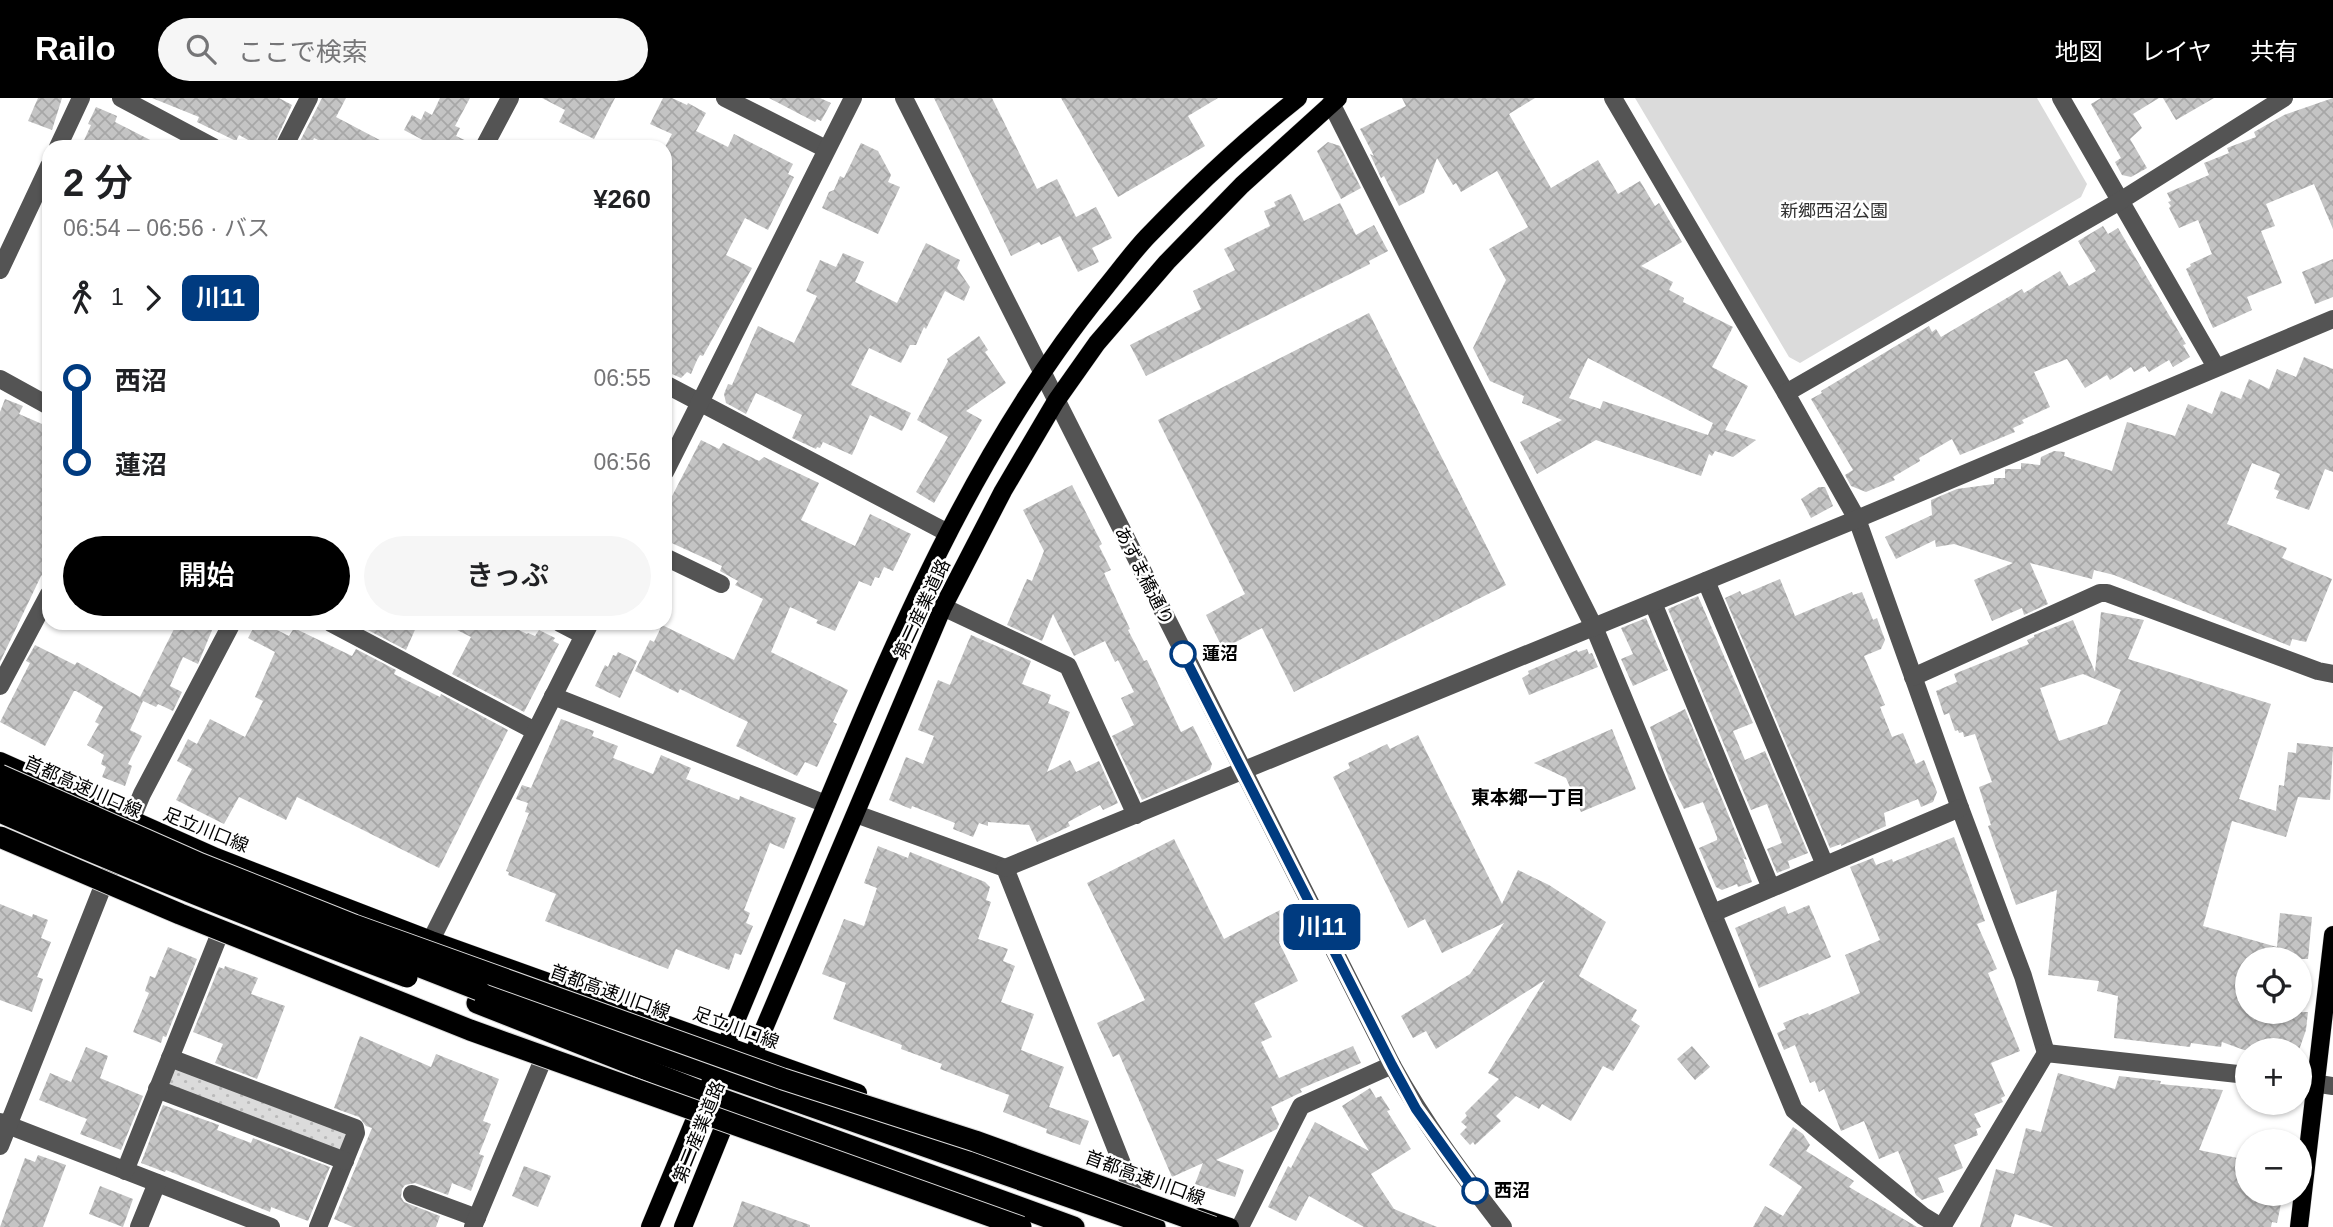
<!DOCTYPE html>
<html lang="ja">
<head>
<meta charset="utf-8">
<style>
	body { margin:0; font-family:Helvetica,"Noto Sans JP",sans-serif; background:#f6f6f6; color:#202124; height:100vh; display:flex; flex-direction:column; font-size:26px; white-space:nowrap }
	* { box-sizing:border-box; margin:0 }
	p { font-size:23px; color:#757577 }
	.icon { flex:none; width:38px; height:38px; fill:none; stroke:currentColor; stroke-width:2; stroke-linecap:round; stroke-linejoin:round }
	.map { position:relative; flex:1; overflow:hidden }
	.side { position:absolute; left:42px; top:42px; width:630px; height:490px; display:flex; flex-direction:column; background:#fff; border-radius:21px; box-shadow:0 2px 5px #0004 }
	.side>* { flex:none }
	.badge { padding:0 14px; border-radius:10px; font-size:24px; line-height:46px }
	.tools { position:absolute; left:2235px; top:849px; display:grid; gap:14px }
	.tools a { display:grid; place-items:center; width:77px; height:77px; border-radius:50%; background:#fff; box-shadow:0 2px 5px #0004; font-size:35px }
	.map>.badge { position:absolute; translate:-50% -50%; box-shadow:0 0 0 4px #fff }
	.legs { display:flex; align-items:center; gap:10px; height:77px; padding:0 21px; font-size:23px }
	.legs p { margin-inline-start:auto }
	.overview { display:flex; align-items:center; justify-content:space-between; height:119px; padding:0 21px }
	h1 { font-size:38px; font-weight:600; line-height:52px }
	.cta { display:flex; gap:14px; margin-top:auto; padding:14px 21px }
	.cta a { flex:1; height:80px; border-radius:42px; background:#000; color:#fff; font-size:28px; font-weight:600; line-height:80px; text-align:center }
	.cta a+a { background:#f6f6f6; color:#202124 }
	ul { padding:0 21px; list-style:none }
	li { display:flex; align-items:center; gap:24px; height:84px; font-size:26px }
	li i { display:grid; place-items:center; width:10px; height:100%; margin:0 9px; background:currentColor }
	li i::after { content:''; width:18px; height:18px; margin:-9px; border:5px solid; border-radius:50%; background:#fff }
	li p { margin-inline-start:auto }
	li:first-child i { background:linear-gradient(#0000 50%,currentColor 0) }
	li:last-child i { background:linear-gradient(currentColor 50%,#0000 0) }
	header { display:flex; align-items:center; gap:42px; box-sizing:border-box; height:98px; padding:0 35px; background:#000; color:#fff }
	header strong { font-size:33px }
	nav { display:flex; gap:38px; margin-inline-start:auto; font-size:24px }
	.search { width:490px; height:63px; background:#f6f6f6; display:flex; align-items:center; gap:18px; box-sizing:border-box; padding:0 24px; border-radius:38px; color:#757577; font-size:26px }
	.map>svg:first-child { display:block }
	.grass { fill:url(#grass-dots) }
	.green { fill:#dbdbdb }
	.building { fill:url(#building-cross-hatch); fill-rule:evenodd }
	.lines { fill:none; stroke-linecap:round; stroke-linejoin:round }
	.major-casing { stroke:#dbdbdb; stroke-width:19 }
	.highway-casing { stroke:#dbdbdb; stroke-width:23 }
	.minor { stroke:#545454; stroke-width:18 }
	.major { stroke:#000; stroke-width:18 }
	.highway { stroke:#000; stroke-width:21 }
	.highway-bridge-casing { stroke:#dbdbdb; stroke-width:23; stroke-linecap:butt }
	.highway-bridge { stroke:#000; stroke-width:21 }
	.line-1-casing { stroke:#fff; stroke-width:16 }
	.line-1 { stroke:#003b80; stroke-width:10 }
	.stop-1-dot { fill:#fff; stroke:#003b80; stroke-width:3.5 }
	.labels { text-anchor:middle; stroke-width:5; stroke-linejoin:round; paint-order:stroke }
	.park-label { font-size:18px; fill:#323232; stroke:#fff }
	.street-label { font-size:18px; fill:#000; stroke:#fff }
	.stop-label { font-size:18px; font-weight:bold; fill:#000; stroke:#fff; text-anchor:start }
	.neighbourhood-label { font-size:19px; font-weight:bold; fill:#000; stroke:#fff }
</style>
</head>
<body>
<header>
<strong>Railo</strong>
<div class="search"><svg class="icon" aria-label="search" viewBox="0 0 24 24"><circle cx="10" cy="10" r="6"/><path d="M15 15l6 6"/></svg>ここで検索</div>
<nav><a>地図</a><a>レイヤ</a><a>共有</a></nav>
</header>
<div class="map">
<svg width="2333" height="1129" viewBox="0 0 2333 1129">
	<defs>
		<pattern id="grass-dots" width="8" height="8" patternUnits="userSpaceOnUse" patternTransform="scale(1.75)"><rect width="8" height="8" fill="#dbdbdb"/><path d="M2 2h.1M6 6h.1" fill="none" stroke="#bababa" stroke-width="1.8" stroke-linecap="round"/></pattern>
		<pattern id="building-cross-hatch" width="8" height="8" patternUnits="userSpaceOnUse" patternTransform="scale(1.75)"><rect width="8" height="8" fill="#c4c4c4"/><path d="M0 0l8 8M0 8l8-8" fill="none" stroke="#a7a7a7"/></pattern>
	</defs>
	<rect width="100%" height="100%" fill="#fff"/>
	<path class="grass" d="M177 970 347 1034 349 1039 339 1053 170 988 168 984 172 972Z"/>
	<path class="green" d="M1635 0H2037L2087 86 2081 99 1800 265 1789 259Z"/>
	<g class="building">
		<path d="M38 0H62L52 32 28 23Z"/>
		<path d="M152 0H279L292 7 273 49H261L239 37 236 43 197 24 199 19Z"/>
		<path d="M322 0H346L336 19 393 49H333L314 40 310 49H297Z"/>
		<path d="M440 0H470L455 28 460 30 456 38 473 46V49H436L404 32 412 17 421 22 425 13 432 17Z"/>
		<path d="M542 0H615L594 41 559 24 565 12Z"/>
		<path d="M663 0H672L687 7 688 5 706 15 696 33 728 49 734 36 793 66 788 76 794 79 768 132 745 120 726 157 752 170 703 258 700 257 697 262 691 276 687 274 681 280 665 273V49L672 36 650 26Z"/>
		<path d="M769 0H820L831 5 821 23 817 21 815 24Z"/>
		<path d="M934 0H992L1037 91 1057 81 1076 119 1096 109 1112 140 1092 150 1099 164 1078 174 1060 138 1041 147 1039 144 1011 158Z"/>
		<path d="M1061 0H1218L1188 18 1205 48 1118 99Z"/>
		<path d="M1402 0H1535L1509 16 1551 90 1598 62 1618 96 1640 83 1655 108 1659 105 1682 144 1641 168 1673 184 1669 192 1684 200 1683 204 1733 229 1712 269 1748 288 1725 332 1756 342 1733 359 1715 353 1712 358 1709 356 1701 378 1596 342 1537 376 1520 344 1562 322 1522 305 1524 298 1490 283 1473 250 1506 182 1489 151 1528 129 1497 73 1461 94 1456 85 1453 87 1437 60 1424 95 1399 108 1384 78 1381 80 1370 56 1374 58 1360 31 1406 8ZM1588 260 1713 325 1708 337 1603 303 1600 311 1569 300Z"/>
		<path d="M2101 0H2159L2133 16 2142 30 2130 41 2147 70 2131 79 2122 77 2115 64 2121 60 2091 6Z"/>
		<path d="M2163 0H2214L2176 22Z"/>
		<path d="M2333 0V131L2314 86 2266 106 2275 128 2261 133 2282 185 2247 199 2252 212 2213 230 2186 171 2191 168 2190 166 2212 156 2198 122 2179 130 2169 110 2171 108 2168 104 2171 103 2167 95 2209 77 2204 65 2229 55 2227 50 2256 39 2254 34 2284 17Z"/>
		<path d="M96 9 117 18 115 24 164 49H81L91 27 88 26Z"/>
		<path d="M1328 44 1340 48 1361 90 1341 101 1317 53Z"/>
		<path d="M861 45 878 53 891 77 888 84 900 89 878 136 822 110 829 94 834 92 840 78 844 80Z"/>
		<path d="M1291 96 1304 123 1340 105 1356 137 1374 127 1388 153 1369 163 1370 166 1146 278 1130 247 1201 211 1193 193 1235 172 1224 151 1270 128 1264 113 1276 108 1274 104Z"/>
		<path d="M2103 128 2108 136 2118 130 2186 246 2183 247 2190 259 2173 269 2169 262 2149 274 2145 268 2134 274 2131 269 2110 282 2107 277 2085 290 2067 261 2034 274 2050 309 2022 322 2024 325 2013 330 2015 334 1960 357 1952 341 1919 360 1920 363 1893 379 1895 382 1866 394 1851 388 1845 377 1853 372 1811 301 1822 295 1821 293 1929 228 1932 234 1936 231 1941 239 2022 191 2024 195 2060 173 2069 188 2096 173 2078 143Z"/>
		<path d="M926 145 960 162 957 170 970 189 964 203 945 193 926 231 924 229 916 247H910L901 265 869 250 851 287 911 315 902 333 870 317 852 357 823 344 820 350 817 349 816 351 792 340 802 317 756 295 746 316 726 305 724 296 728 286 732 287 758 228 794 245 817 198 806 193 820 162 836 169 843 155 864 164 855 184 897 205Z"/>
		<path d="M2333 161V199L2315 206 2302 174Z"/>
		<path d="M1369 215 1506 487 1294 594 1262 530 1223 551 1206 517 1245 496 1158 322Z"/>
		<path d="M979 238 988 252 985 254 1006 285 966 313 982 322 934 405 916 394 948 339 917 322 948 263 947 261Z"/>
		<path d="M2304 259 2333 271V374L2325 371 2309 412 2276 400 2279 393 2274 391 2280 376 2252 365 2227 426 2287 450 2282 460 2332 481 2306 544 2292 541 2290 548 2114 477 2094 472 2092 481 2030 465 2048 506 2024 517 2022 510 1992 523 1974 482 2013 465 1954 446 1936 449 1935 442 1896 461 1885 439 1932 417 1931 402 1957 391 1994 386V380H2005V371H2021V365L2040 367 2041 359 2054 353 2065 354 2064 358 2112 373 2127 324 2175 338 2188 306 2212 316 2221 293 2241 301 2249 281 2269 291 2277 271 2296 279Z"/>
		<path d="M5 301 23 308 19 316 49 329V352L43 366 49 369V477L44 475 41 478 0 564V314Z"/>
		<path d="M701 342 719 351 723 345 759 363 764 359 819 385 801 422 855 448 870 416 911 436 893 473 884 469 879 480 875 479 871 488 859 483 835 533 816 525 818 522 790 509 771 554 848 592 833 624 837 626 817 669 805 664 797 678 736 648 748 624 680 591 678 595 635 573 650 542 654 544 662 527 734 562 763 501 735 487 738 483 720 473 722 468 665 442V402L669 404Z"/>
		<path d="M1072 387 1102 446 1099 448 1111 472 1104 475 1130 531 1128 532 1144 563 1147 562 1181 634 1193 628 1212 666 1210 672 1142 702 1112 638 1134 627 1121 600 1134 594 1118 562 1115 564 1105 543 1074 558 1053 516 1042 543 1007 527 1027 481 1032 483 1044 453 1023 412Z"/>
		<path d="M1819 389H1825L1833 408 1811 420 1801 401Z"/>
		<path d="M1780 481 1795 518 1852 494 1853 497 1862 494 1873 522 1877 520 1885 542 1881 551 1864 558 1885 607 1880 609 1892 639 1903 635 1916 666 1924 662 1937 694 1933 704 1921 709 1918 701 1884 715 1886 728 1841 748V746L1830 750 1725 500 1740 493 1742 497Z"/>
		<path d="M1698 498 1753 625 1733 633 1745 662 1765 653 1808 755 1788 763 1790 770 1777 775 1767 751 1782 745 1767 706 1751 712 1668 511Z"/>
		<path d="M2101 514 2144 522 2128 561 2271 606 2239 701 2276 713 2279 687 2284 688 2288 654 2296 655 2297 645 2333 649 2330 702 2298 699 2286 739 2232 723 2203 828 2277 849 2280 815 2312 819 2308 861H2247V914H2308L2306 932 2299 952H2244L2222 944 2221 949 2191 945 2190 949 2114 940 2118 898 2097 893 2099 883 2048 877 2057 792 2016 807 1988 728 1991 727 1979 689 1992 684 1975 636 1964 639 1963 634 1959 635 1958 632 1955 633 1949 615 1944 617 1936 593 1957 584 1954 576 2029 546 2027 542 2034 539V537L2073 522 2095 574ZM2083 576 2121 592 2107 626 2059 643 2040 590Z"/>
		<path d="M1646 520 1668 572 1633 588 1621 561 1633 556 1621 530Z"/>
		<path d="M177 525H215L198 566 183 559 170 588 182 594 173 613 158 606 156 609 143 603 130 632 142 638 128 666 132 668 125 688 102 679 106 669 101 666 104 657 87 647 99 626 95 624 103 609 76 593H74L45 648 0 624 30 565 26 563 35 547 75 567 77 564 140 599Z"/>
		<path d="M256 525H263L289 538 294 530 352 558 356 551 396 572 394 576 440 599 441 596 508 632 439 770 297 699 286 722 239 699 224 726 176 702 192 671 177 663 188 641 197 646 210 621 245 639 263 603 255 599 275 554 248 540Z"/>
		<path d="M369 525H418L406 552 366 531Z"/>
		<path d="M443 525H505L527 536 528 535 535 538 539 532 555 540 553 543 559 546 524 614 452 576 471 539Z"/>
		<path d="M971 537 1031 563 1022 586 1051 597 1048 605 1070 614 1047 674 1070 662 1076 674 1099 663 1118 705 1103 712 1100 707 1068 724 1070 728 1037 744 1029 727 988 724V728L979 725 973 739 953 731 955 725 912 708 911 711 889 702 906 659 923 666 934 638 918 632 938 582 950 587Z"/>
		<path d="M1587 551 1589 556 1592 555 1598 569 1529 597 1522 580 1529 576 1528 573 1577 552 1578 554Z"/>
		<path d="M618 554 637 563 620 600 595 588 605 567 608 569 613 557 616 558Z"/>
		<path d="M1685 611 1747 762 1743 760 1752 784 1738 789 1737 786 1722 792 1716 789 1699 750 1717 742V739L1703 704 1684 711 1669 681 1650 629Z"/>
		<path d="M561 621 594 633 592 638 618 648 613 660 653 676 661 657 691 670 686 681 739 702 740 698 796 720 784 751 770 745 744 812 750 815 746 825 753 828 741 857 735 855 729 872 676 851 668 871 545 823 556 796 508 777 509 774 506 773 529 715 525 714 528 705 516 701 522 687 531 690Z"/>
		<path d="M1612 631 1636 691 1581 714 1566 680 1534 665Z"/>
		<path d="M1418 637 1502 806 1518 772 1549 787 1606 824 1579 878 1637 912 1631 922 1640 928 1613 973 1603 968 1571 1023 1542 1006 1539 1011 1516 998 1496 1018 1501 1023 1475 1047 1473 1044 1470 1047 1460 1036 1467 1029 1461 1024 1467 1018 1465 1015 1499 981 1488 975 1545 882 1436 951 1426 933 1413 940 1401 918 1470 876 1504 825 1442 855 1425 821 1408 830 1333 679 1350 670 1348 665 1387 646 1390 651Z"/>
		<path d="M1954 739 1985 823 1977 826 1997 871 1988 875 2020 953 1991 965 2005 998 2001 1000 2003 1004 1974 1016 1981 1029 1976 1031 1978 1037 1954 1047 1963 1070 1938 1080 1944 1094 1922 1102 1916 1097 1898 1053 1879 1061 1864 1023 1841 1033 1824 991 1819 994 1815 983 1810 985 1795 947 1784 952 1777 935 1786 931 1783 925 1808 915 1809 917 1860 895 1845 857 1880 842 1850 769 1873 760 1876 767 1892 761 1893 764Z"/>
		<path d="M1174 741 1224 841 1282 811 1295 836 1279 844 1298 883 1254 905 1272 939 1261 944 1279 980 1353 948 1361 965 1300 991 1302 994 1271 1009 1279 1026 1277 1031 1216 1062 1244 1072 1235 1099 1195 1086 1203 1065 1172 1079 1119 956 1113 959 1097 925 1145 902 1087 785Z"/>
		<path d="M878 748 908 760 910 754 985 784 990 789 986 802 991 804 978 841 1008 851 1003 863 1015 868 1001 904 1034 916 1021 952 1064 969 1049 1009 1089 1023 1080 1047 1046 1035 1047 1031 1003 1014 1009 997 940 971 942 966 901 951 902 947 833 921 846 885 822 876 844 821 864 828 877 790 864 785Z"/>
		<path d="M0 806 32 819 33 816 48 822 41 840 51 844 37 879 43 881 32 914 0 902Z"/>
		<path d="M1809 807 1831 859 1759 890 1735 830 1785 808 1788 816Z"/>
		<path d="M168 849 197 861 166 939 163 938 161 945 133 934 149 895 145 893 150 878 155 880Z"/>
		<path d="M225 868 258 880 251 896 285 908 257 981 215 965 223 946 193 934 219 869 224 871Z"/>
		<path d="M360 938 431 969 436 956 499 981 483 1023 491 1026 479 1056 484 1058 471 1093 452 1085 448 1097 415 1085 405 1087 402 1091 401 1099 404 1104 440 1118 436 1129H353L334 1121 372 1030 366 1028 359 1019 334 1010Z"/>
		<path d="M1692 948 1710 969 1695 982 1677 961Z"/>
		<path d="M86 949 108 958 100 980 143 998 121 1052 80 1036 87 1021 39 1002 50 975 71 984Z"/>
		<path d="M2058 975 2115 991 2119 978 2161 983 2160 986 2223 992 2199 1052 2247 1062V1096H2283L2277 1125 2272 1124 2271 1129H2054L2015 1116 2011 1129H1980L1996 1071 2014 1076 2026 1030 2041 1034Z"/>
		<path d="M1370 990 1376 1000 1381 998 1390 1012 1387 1013 1411 1051 1371 1076 1394 1111 1437 1129H1364L1309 1098 1296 1123 1268 1109 1288 1068 1291 1070 1315 1024 1369 1053 1342 1008Z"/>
		<path d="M163 1007 219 1027 217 1032 251 1045 253 1040 330 1069 308 1123 271 1109 270 1114 166 1072 165 1074 141 1065Z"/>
		<path d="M1793 1029 1803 1036 1810 1047 1806 1053 1854 1083 1849 1089 1917 1129H1753L1765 1108 1783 1118 1802 1089 1769 1067Z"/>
		<path d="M38 1057 66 1067 43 1129H0L25 1060 35 1064Z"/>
		<path d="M524 1068 551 1078 538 1109 512 1098Z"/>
		<path d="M100 1088 133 1101 123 1129 89 1116Z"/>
		<path d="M742 1103 810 1127V1129H733Z"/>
	</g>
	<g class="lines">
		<defs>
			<g id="major">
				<path d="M0 663 216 759 431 842 858 995"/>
				<path d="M743 980 943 509 1003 393 1056 303 1097 245 1167 164 1242 87 1338 0"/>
				<path d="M1200 1119 1230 1129"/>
				<path d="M650 1129C702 1002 755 876 808 750 889 555 970 355 1105 190 1119 173 1132 155 1147 139 1194 90 1245 42 1298 0"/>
				<path d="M683 1129 730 1013"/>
				<path d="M2299 1129 2333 837"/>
			</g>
			<g id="highway">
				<path d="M479 892 1155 1129"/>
				<path d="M477 905 705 995 1074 1129"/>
			</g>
		</defs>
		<use href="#major" class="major-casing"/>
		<use href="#highway" class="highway-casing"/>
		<g class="minor">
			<path d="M121 0 213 49"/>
			<path d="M725 0 826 51"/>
			<path d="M904 0 1392 967C1424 1025 1462 1076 1503 1129"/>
			<path d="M1613 0 1786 295 1857 421 1960 710 2023 878 2046 955"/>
			<path d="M2061 0 2216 269"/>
			<path d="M1331 5 1594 529 1794 1012 1923 1118 1941 1129"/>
			<path d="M58 49 81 0"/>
			<path d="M284 49 309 0"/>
			<path d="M484 49 510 0"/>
			<path d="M0 172 49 68"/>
			<path d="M0 281 49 308"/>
			<path d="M665 286 948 435"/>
			<path d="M1786 295 2120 103 2284 0"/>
			<path d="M665 374 853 0"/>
			<path d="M665 459 721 486"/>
			<path d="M1706 483 1825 767"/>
			<path d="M1653 505 1771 790"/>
			<path d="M943 509 1068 568 1136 717"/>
			<path d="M331 525 535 633"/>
			<path d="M560 525 583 537"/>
			<path d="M1913 579 2100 495H2107L2318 573 2333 576"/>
			<path d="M0 588 49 496"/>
			<path d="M553 598 826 706"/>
			<path d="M856 716 1005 770 1134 1096"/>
			<path d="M1005 770 1857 421 2333 221"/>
			<path d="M1713 815 1960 710"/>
			<path d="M431 842 590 525"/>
			<path d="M170 960 355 1030 356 1035 318 1129"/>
			<path d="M2300 983 2333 988"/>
			<path d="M157 991 345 1063"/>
			<path d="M0 1024 271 1129"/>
			<path d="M0 1048 101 793 142 696 232 525"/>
			<path d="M125 1073 218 840"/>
			<path d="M412 1096 477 1120"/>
			<path d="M139 1129 157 1085"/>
			<path d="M473 1129 542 964"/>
			<path d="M1240 1129 1301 1008 1392 967"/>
			<path d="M1942 1129 2046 955 2247 977"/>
		</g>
		<use href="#major" class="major"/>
		<use href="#highway" class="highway"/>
		<defs>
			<g id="highway-bridge">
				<path d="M0 677 201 766 354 827 783 981 975 1043 1213 1129"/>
				<path d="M0 694 175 773 479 892"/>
				<path d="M0 714C134 773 270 827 407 879"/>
				<path d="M0 739 180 816 470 932 1021 1129"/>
			</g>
		</defs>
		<use href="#highway-bridge" class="highway-bridge-casing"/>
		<use href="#highway-bridge" class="highway-bridge"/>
	</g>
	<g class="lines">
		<defs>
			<path id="line-1" d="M1183 556 1392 967 1416 1011 1475 1093"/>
		</defs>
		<use href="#line-1" class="line-1-casing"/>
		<use href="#line-1" class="line-1"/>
	</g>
	<g class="stop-1-dot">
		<circle cx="1183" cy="556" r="12"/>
		<circle cx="1475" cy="1093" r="12"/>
	</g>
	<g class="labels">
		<g class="park-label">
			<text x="1834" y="119">新郷西沼公園</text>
		</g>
		<g class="street-label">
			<text transform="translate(1144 478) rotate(63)" y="6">あずま橋通り</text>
			<text transform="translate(922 511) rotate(-65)" y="6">第二産業道路</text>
			<text transform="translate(83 689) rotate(24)" y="6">首都高速川口線</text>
			<text transform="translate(206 732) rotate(22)" y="6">足立川口線</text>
			<text transform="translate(610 894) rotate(20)" y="6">首都高速川口線</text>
			<text transform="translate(736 930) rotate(20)" y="6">足立川口線</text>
			<text transform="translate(699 1034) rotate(-68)" y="6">第二産業道路</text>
			<text transform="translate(1145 1080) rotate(20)" y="6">首都高速川口線</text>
		</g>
		<g class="stop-label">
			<text x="1202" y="562">蓮沼</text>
			<text x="1494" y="1099">西沼</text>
		</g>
		<g class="neighbourhood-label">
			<text x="1528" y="706">東本郷一丁目</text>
		</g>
	</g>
</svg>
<div class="tools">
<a><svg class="icon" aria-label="locate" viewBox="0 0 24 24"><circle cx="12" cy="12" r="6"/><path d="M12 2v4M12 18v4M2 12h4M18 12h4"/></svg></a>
<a>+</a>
<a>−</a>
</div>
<b class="badge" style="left:1322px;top:829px;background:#003b80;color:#fff">川11</b>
<section class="side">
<div class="overview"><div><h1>2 分</h1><p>06:54 – 06:56 · バス</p></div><b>¥260</b></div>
<div class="legs"><svg class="icon" aria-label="walk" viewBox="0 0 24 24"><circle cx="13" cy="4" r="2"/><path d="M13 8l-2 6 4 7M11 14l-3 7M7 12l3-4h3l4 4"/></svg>1<svg class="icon" aria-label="forward" viewBox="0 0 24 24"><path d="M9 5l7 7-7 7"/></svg><b class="badge" style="background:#003b80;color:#fff">川11</b></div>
<ul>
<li><i style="color:#003b80"></i><b>西沼</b><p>06:55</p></li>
<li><i style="color:#003b80"></i><b>蓮沼</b><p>06:56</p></li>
</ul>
<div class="cta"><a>開始</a><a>きっぷ</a></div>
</section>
</div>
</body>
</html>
